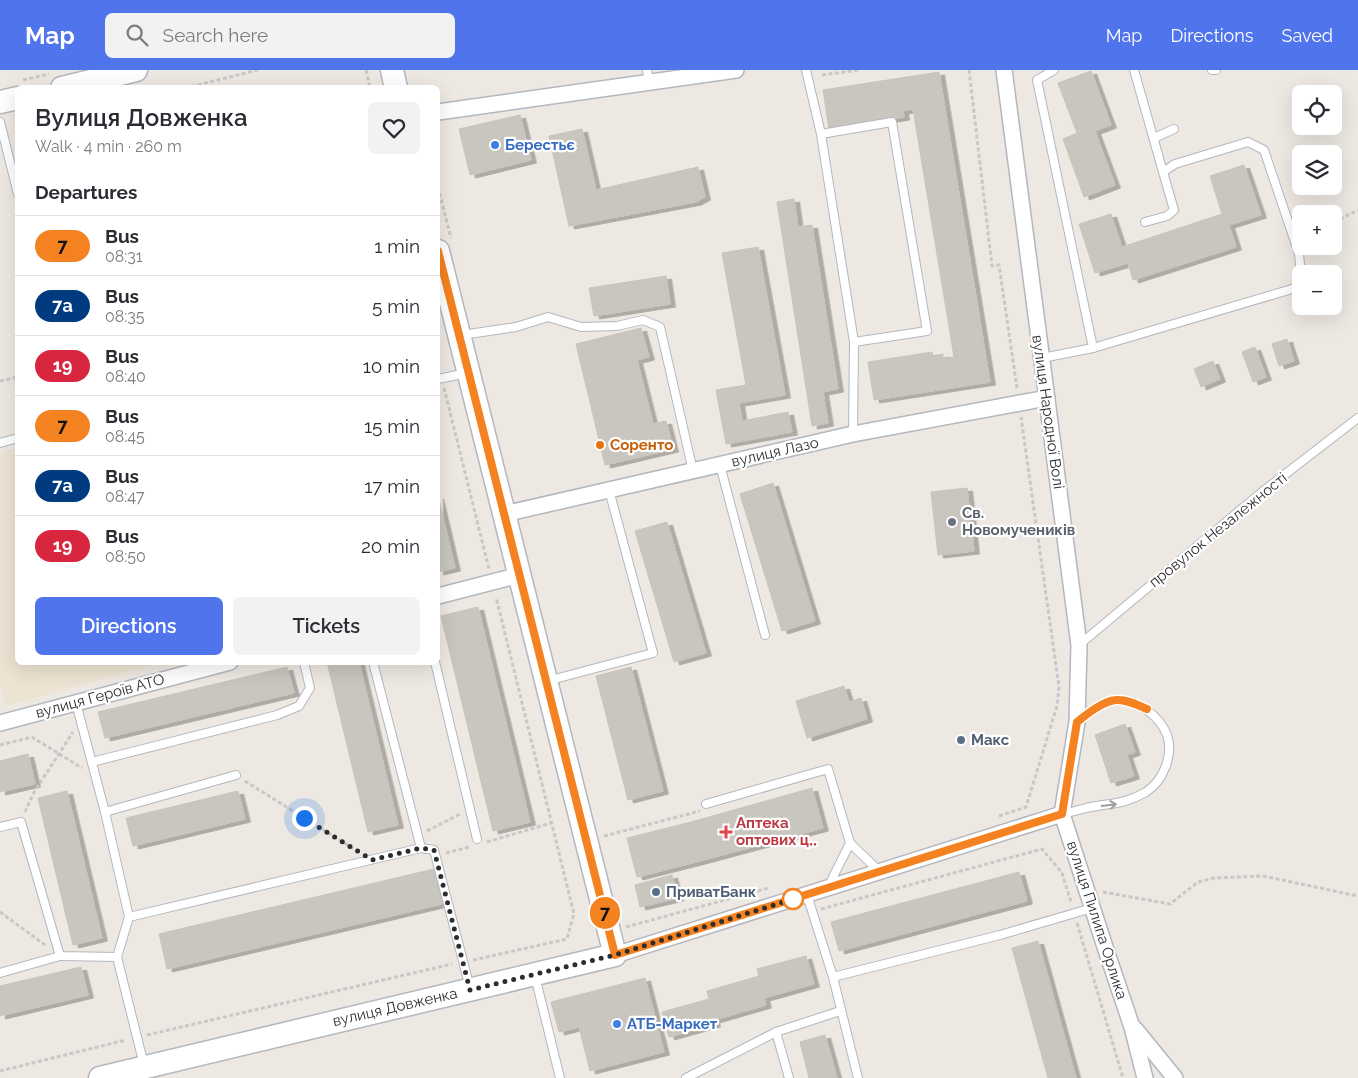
<!DOCTYPE html>
<html lang="en">
<head>
<meta charset="utf-8">
<style>
	body { margin:0; font-family:Raleway,sans-serif; background:#f2f2f3; color:#2b2b33; height:100vh; display:flex; flex-direction:column; font-size:19px; white-space:nowrap }
	* { box-sizing:border-box; margin:0 }
	p { font-size:16px; color:#7c7c81 }
	.icon { flex:none; width:28px; height:28px; fill:none; stroke:currentColor; stroke-width:2; stroke-linecap:round; stroke-linejoin:round }
	.map { position:relative; flex:1; overflow:hidden }
	.side { position:absolute; left:15px; top:15px; width:425px; height:580px; display:flex; flex-direction:column; background:#fff; border-radius:8px; box-shadow:0 5px 20px #0002 }
	.side>* { flex:none }
	.badge { padding:0 10px; border-radius:16px; font-size:18px; line-height:32px }
	.tools { position:absolute; left:1292px; top:15px; display:grid; gap:10px }
	.tools a { display:grid; place-items:center; width:50px; height:50px; border-radius:8px; background:#fff; box-shadow:0 5px 20px #0002; font-size:25px }
	.you { position:absolute; width:25px; height:25px; margin:-12px; border:4px solid #fff; border-radius:50%; background:#1a73e8; box-shadow:0 0 0 8px #1a73e833 }
	.map>.badge { position:absolute; translate:-50% -50%; box-shadow:0 0 0 2px #fff }
	h2 { padding:0 20px; font-size:19px; line-height:45px }
	.round { display:grid; place-items:center; flex:none; width:52px; height:52px; border-radius:8px; background:#f2f2f3 }
	.headline { display:flex; align-items:center; justify-content:space-between; height:85px; padding:0 20px }
	h1 { font-size:24px; font-weight:600; line-height:38px }
	.cta { display:flex; gap:10px; margin-top:auto; padding:10px 20px }
	.cta a { flex:1; height:58px; border-radius:8px; background:#4f74ec; color:#fff; font-size:20px; font-weight:600; line-height:58px; text-align:center }
	.cta a+a { background:#f2f2f3; color:#2b2b33 }
	ul { padding:0; list-style:none }
	li { display:flex; align-items:center; gap:15px; height:60px; padding:0 20px; border-top:1px solid #e1e1e2 }
	li div { flex:1 }
	li b { display:block; font-size:19px }
	li em { font-style:normal }
	li .badge { min-width:55px; font-weight:700; text-align:center }
	header { display:flex; align-items:center; gap:30px; box-sizing:border-box; height:70px; padding:0 25px; background:#4f74ec; color:#fff }
	header strong { font-size:24px }
	nav { display:flex; gap:28px; margin-inline-start:auto; font-size:18px }
	.search { width:350px; height:45px; background:#f2f2f3; display:flex; align-items:center; gap:12px; box-sizing:border-box; padding:0 18px; border-radius:8px; color:#7c7c81; font-size:19px }
	.map>svg:first-child { display:block }
	.education { fill:#ede3d2 }
	.building { fill:#c9c6bf; stroke:#c9c3bb; filter:url(#shadow) }
	.lines { fill:none; stroke-linecap:round; stroke-linejoin:round }
	.lane-casing { stroke:#b4b7bf; stroke-width:10 }
	.street-casing { stroke:#b4b7bf; stroke-width:18 }
	.secondary-casing { stroke:#b4b7bf; stroke-width:25 }
	.path { stroke:#c8c8c8; stroke-width:3; stroke-dasharray:4 2.5; stroke-linecap:butt }
	.lane { stroke:#fff; stroke-width:8 }
	.street { stroke:#fff; stroke-width:15 }
	.secondary { stroke:#fff; stroke-width:22 }
	.oneway { stroke:#a0a0a0 }
	.line-casing { stroke:#fff; stroke-width:11 }
	.line { stroke:#f58220; stroke-width:8 }
	.walk { stroke:#2d2d2d; stroke-width:5; stroke-dasharray:0 9 }
	.shop-dot { fill:#3f7fe0; stroke:#fff; stroke-width:2 }
	.food-dot { fill:#e8710a; stroke:#fff; stroke-width:2 }
	.worship-dot { fill:#6b7280; stroke:#fff; stroke-width:2 }
	.service-dot { fill:#5c6f8a; stroke:#fff; stroke-width:2 }
	.health-dot { fill:#e0444e; stroke:#fff; stroke-width:2 }
	.stop-dot { fill:#fff; stroke:#f58220; stroke-width:2.5 }
	.labels { text-anchor:middle; stroke-width:4.5; stroke-linejoin:round; paint-order:stroke }
	.shop-label { font-size:15px; font-weight:bold; fill:#366cbe; stroke:#fff; text-anchor:start }
	.street-label { font-size:15px; fill:#2d2d2d; stroke:#fff }
	.food-label { font-size:15px; font-weight:bold; fill:#c56008; stroke:#fff; text-anchor:start }
	.worship-label { font-size:15px; font-weight:bold; fill:#5b616d; stroke:#fff; text-anchor:start }
	.service-label { font-size:15px; font-weight:bold; fill:#4e5e75; stroke:#fff; text-anchor:start }
	.health-label { font-size:15px; font-weight:bold; fill:#be3a42; stroke:#fff; text-anchor:start }
</style>
</head>
<body>
<header>
<strong>Map</strong>
<div class="search"><svg class="icon" aria-label="search" viewBox="0 0 24 24"><circle cx="10" cy="10" r="6"/><path d="M15 15l6 6"/></svg>Search here</div>
<nav><a>Map</a><a>Directions</a><a>Saved</a></nav>
</header>
<div class="map">
<svg width="1358" height="1008" viewBox="0 0 1358 1008">
	<defs>
		<filter id="shadow"><feDropShadow dx="5.5" dy="3" stdDeviation="0" flood-color="#0004"/></filter>
	</defs>
	<rect width="100%" height="100%" fill="#ede8e1"/>
	<path class="education" d="M17 378 18 592 159 593 6 636 0 613V383Z"/>
	<g class="building">
		<path d="M1091 1 1111 55 1095 61 1115 115 1084 127 1063 69 1077 63 1058 13Z"/>
		<path d="M939 2 990 312 874 330 868 292 932 282 933 286 943 284V288L954 287 913 39 903 41 904 47 829 59 823 20Z"/>
		<path d="M520 45 531 90 470 105 459 59Z"/>
		<path d="M582 59 596 120 698 97 705 127 696 132 569 156 549 66Z"/>
		<path d="M1244 95 1261 145 1229 155 1236 177 1133 210 1128 193 1095 203 1079 154 1111 144 1122 177 1222 144 1210 106Z"/>
		<path d="M794 129 798 157 812 155 838 319 823 322 828 353 812 356 777 132Z"/>
		<path d="M758 177 785 325 739 333 742 351 788 342 792 362 726 374 716 320 746 315 722 183Z"/>
		<path d="M666 206 670 234 594 246 589 218Z"/>
		<path d="M641 258 649 287 637 290 653 354 666 351 673 379 605 395 576 274Z"/>
		<path d="M1287 269 1294 291 1279 296 1272 274Z"/>
		<path d="M1255 277 1266 307 1253 312 1242 282Z"/>
		<path d="M1213 291 1220 309 1201 317 1194 299Z"/>
		<path d="M773 413 815 551 782 561 740 424Z"/>
		<path d="M967 418 974 481 938 485 931 422Z"/>
		<path d="M438 426 455 498 438 502Z"/>
		<path d="M667 452 706 583 674 592 635 461Z"/>
		<path d="M478 537 530 752 493 761 441 546Z"/>
		<path d="M327 592H359L398 755 368 762Z"/>
		<path d="M287 597 294 623 105 668 98 642Z"/>
		<path d="M631 597 663 721 628 730 596 606Z"/>
		<path d="M844 616 849 632 861 628 867 649 807 668 796 631Z"/>
		<path d="M1125 654 1135 682 1127 685 1134 706 1111 713 1095 665Z"/>
		<path d="M28 684 35 714 0 722V691Z"/>
		<path d="M812 718 823 758 700 791 691 752Z"/>
		<path d="M67 721 102 868 73 875 38 728Z"/>
		<path d="M238 721 245 749 133 776 126 748Z"/>
		<path d="M691 752 700 791 637 807 627 768Z"/>
		<path d="M434 799 442 834 167 899 159 864Z"/>
		<path d="M1019 802 1027 831 839 881 831 852Z"/>
		<path d="M672 805 678 828 640 837 635 815Z"/>
		<path d="M1038 871 1076 1008H1048L1012 878Z"/>
		<path d="M806 886 814 914 764 928 766 935 714 950 715 954 669 967 662 942 709 929 707 921 759 906 757 899Z"/>
		<path d="M81 897 88 925 0 946V916Z"/>
		<path d="M645 908 664 982 590 1001 579 957 559 962 551 932Z"/>
		<path d="M825 965 837 1008H809L800 972Z"/>
	</g>
	<g class="lines">
		<defs>
			<g id="lane">
				<path d="M647 0 649 12"/>
				<path d="M806 0 821 64 892 52 927 261 854 272 853 364"/>
				<path d="M1054 0 1037 10 1093 278"/>
				<path d="M1134 0 1163 102 1175 94 1248 72 1264 80 1299 184 1301 205"/>
				<path d="M1212 0H1216"/>
				<path d="M0 52 18 124"/>
				<path d="M821 64 854 272"/>
				<path d="M1154 68 1174 59"/>
				<path d="M1145 152 1167 146 1174 140 1163 102"/>
				<path d="M462 265 516 257 548 247 581 257 617 256 643 250 660 257 693 401"/>
				<path d="M1042 288 1093 278 1292 219 1301 213"/>
				<path d="M438 309 467 303"/>
				<path d="M0 373 18 368"/>
				<path d="M720 395 765 565"/>
				<path d="M1079 575 1262 422 1358 348"/>
				<path d="M373 592 421 778 434 780 470 918"/>
				<path d="M435 592 477 769"/>
				<path d="M547 611 653 583 609 420"/>
				<path d="M76 633 105 742 129 847 117 887 144 995"/>
				<path d="M92 692 277 645 299 636 310 618 304 592"/>
				<path d="M706 734 828 699 850 773 828 817"/>
				<path d="M105 742 236 705"/>
				<path d="M1062 744C1072 742 1081 739 1091 737 1113 733 1125 734 1146 722 1163 711 1174 685 1167 665 1159 645 1138 630 1117 630 1104 630 1087 644 1077 652"/>
				<path d="M0 757 21 752 60 886 117 887"/>
				<path d="M850 773 880 802"/>
				<path d="M807 825 833 907 858 1008"/>
				<path d="M129 847 421 778"/>
				<path d="M0 903 60 886"/>
				<path d="M535 906 560 1008"/>
				<path d="M833 907 1000 865 1092 838"/>
				<path d="M776 962 789 1008"/>
				<path d="M686 1008 776 962 840 941"/>
			</g>
			<g id="street">
				<path d="M1004 0 1079 575 1077 652 1062 744 1106 880 1132 957 1145 1008"/>
				<path d="M438 42 736 0"/>
				<path d="M504 444 853 364 1047 328"/>
				<path d="M438 526 520 505"/>
				<path d="M0 653 230 592"/>
				<path d="M615 885 1062 744"/>
				<path d="M1135 959 1175 1008"/>
			</g>
			<g id="secondary">
				<path d="M392 0 396 18"/>
				<path d="M62 18 136 0"/>
				<path d="M0 32 18 28"/>
				<path d="M100 1008 615 885 438 181"/>
			</g>
		</defs>
		<use href="#lane" class="lane-casing"/>
		<use href="#street" class="street-casing"/>
		<use href="#secondary" class="secondary-casing"/>
		<g class="path">
			<path d="M366 0 370 18"/>
			<path d="M969 0 992 196 999 195 1017 318"/>
			<path d="M822 5 859 0"/>
			<path d="M23 10 49 4"/>
			<path d="M185 18 258 0"/>
			<path d="M438 117 451 168"/>
			<path d="M1334 152 1358 140"/>
			<path d="M0 311 18 307"/>
			<path d="M444 318 489 499"/>
			<path d="M0 675 32 667 82 698"/>
			<path d="M245 711 359 782"/>
			<path d="M25 742 33 724 73 662"/>
			<path d="M999 746 1026 737 1057 636 1059 617 1021 347"/>
			<path d="M427 761 460 744"/>
			<path d="M604 766 700 741"/>
			<path d="M487 772 551 753"/>
			<path d="M446 783 469 777"/>
			<path d="M1103 822 1170 834 1198 812 1214 808 1263 806 1358 826"/>
			<path d="M821 839 1042 779 1062 803 1071 832"/>
			<path d="M0 842 45 875"/>
			<path d="M1077 853 1123 1008"/>
			<path d="M626 857 769 818"/>
			<path d="M473 890 567 869 574 844 496 527"/>
			<path d="M147 965 452 894"/>
			<path d="M0 1001 126 970"/>
		</g>
		<use href="#lane" class="lane"/>
		<use href="#street" class="street"/>
		<use href="#secondary" class="secondary"/>
	</g>
	<defs><path id="oneway-shaft" d="M-6 0H5M1.5-3L5.5 0L1.5 3" fill="none" stroke-width="1.6" stroke-linecap="round" stroke-linejoin="round" transform="scale(1.25)"/></defs>
	<use class="oneway" href="#oneway-shaft" transform="translate(1109 735) rotate(-7)"/>
	<g class="lines">
		<defs>
			<path id="line" d="M438 181 615 885 1062 744 1077 652C1087 644 1103 631 1116 630 1126 629 1138 635 1147 639"/>
		</defs>
		<use href="#line" class="line-casing"/>
		<use href="#line" class="line"/>
		<path class="walk" d="M304 748 372 790 421 778 434 780 470 920 615 885 793 829"/>
	</g>
	<g class="shop-dot">
		<circle cx="495" cy="75" r="5"/>
		<circle cx="617" cy="954" r="5"/>
	</g>
	<circle class="food-dot" cx="600" cy="375" r="5"/>
	<circle class="worship-dot" cx="952" cy="452" r="5"/>
	<g class="service-dot">
		<circle cx="961" cy="670" r="5"/>
		<circle cx="656" cy="822" r="5"/>
	</g>
	<path class="health-dot" d="M723.5 754.5h5v5h5v5h-5v5h-5v-5h-5v-5h5z"/>
	<circle class="stop-dot" cx="793" cy="829" r="10"/>
	<g class="labels">
		<g class="shop-label">
			<text x="505" y="80">Берестьє</text>
			<text x="627" y="959">АТБ-Маркет</text>
		</g>
		<g class="street-label">
			<text transform="translate(1048 342) rotate(82)" y="5">вулиця Народної Волі</text>
			<text transform="translate(775 382) rotate(-13)" y="5">вулиця Лазо</text>
			<text transform="translate(1218 460) rotate(-39)" y="5">провулок Незалежності</text>
			<text transform="translate(100 626) rotate(-15)" y="5">вулиця Героїв АТО</text>
			<text transform="translate(1097 850) rotate(72)" y="5">вулиця Пилипа Орлика</text>
			<text transform="translate(395 937) rotate(-13)" y="5">вулиця Довженка</text>
		</g>
		<g class="food-label">
			<text x="610" y="380">Соренто</text>
		</g>
		<g class="worship-label">
			<text x="962" y="448">Св.<tspan x="962" dy="17">Новомучеників</tspan></text>
		</g>
		<g class="service-label">
			<text x="971" y="675">Макс</text>
			<text x="666" y="827">ПриватБанк</text>
		</g>
		<g class="health-label">
			<text x="736" y="758">Аптека<tspan x="736" dy="17">оптових ц‥</tspan></text>
		</g>
	</g>
</svg>
<div class="tools">
<a><svg class="icon" aria-label="locate" viewBox="0 0 24 24"><circle cx="12" cy="12" r="6"/><path d="M12 2v4M12 18v4M2 12h4M18 12h4"/></svg></a>
<a><svg class="icon" aria-label="layers" viewBox="0 0 24 24"><path d="M12 4l9 5-9 5-9-5zM3 14l9 5 9-5"/></svg></a>
<a>+</a>
<a>−</a>
</div>
<div class="you" style="left:304px;top:748px"></div>
<b class="badge" style="left:605px;top:843px;background:#f58220;color:#111">7</b>
<section class="side">
<div class="headline"><div><h1>Вулиця Довженка</h1><p>Walk · 4 min · 260 m</p></div><a class="round"><svg class="icon" aria-label="heart" viewBox="0 0 24 24"><path d="M12 20l-8-8c-3-5 5-10 8-4 3-6 11-1 8 4z"/></svg></a></div>
<h2>Departures</h2>
<ul>
<li><span class="badge" style="background:#f58220;color:#111">7</span><div><b>Bus</b><p>08:31</p></div><em>1 min</em></li>
<li><span class="badge" style="background:#003b80;color:#fff">7а</span><div><b>Bus</b><p>08:35</p></div><em>5 min</em></li>
<li><span class="badge" style="background:#d7263d;color:#fff">19</span><div><b>Bus</b><p>08:40</p></div><em>10 min</em></li>
<li><span class="badge" style="background:#f58220;color:#111">7</span><div><b>Bus</b><p>08:45</p></div><em>15 min</em></li>
<li><span class="badge" style="background:#003b80;color:#fff">7а</span><div><b>Bus</b><p>08:47</p></div><em>17 min</em></li>
<li><span class="badge" style="background:#d7263d;color:#fff">19</span><div><b>Bus</b><p>08:50</p></div><em>20 min</em></li>
</ul>
<div class="cta"><a>Directions</a><a>Tickets</a></div>
</section>
</div>
</body>
</html>
